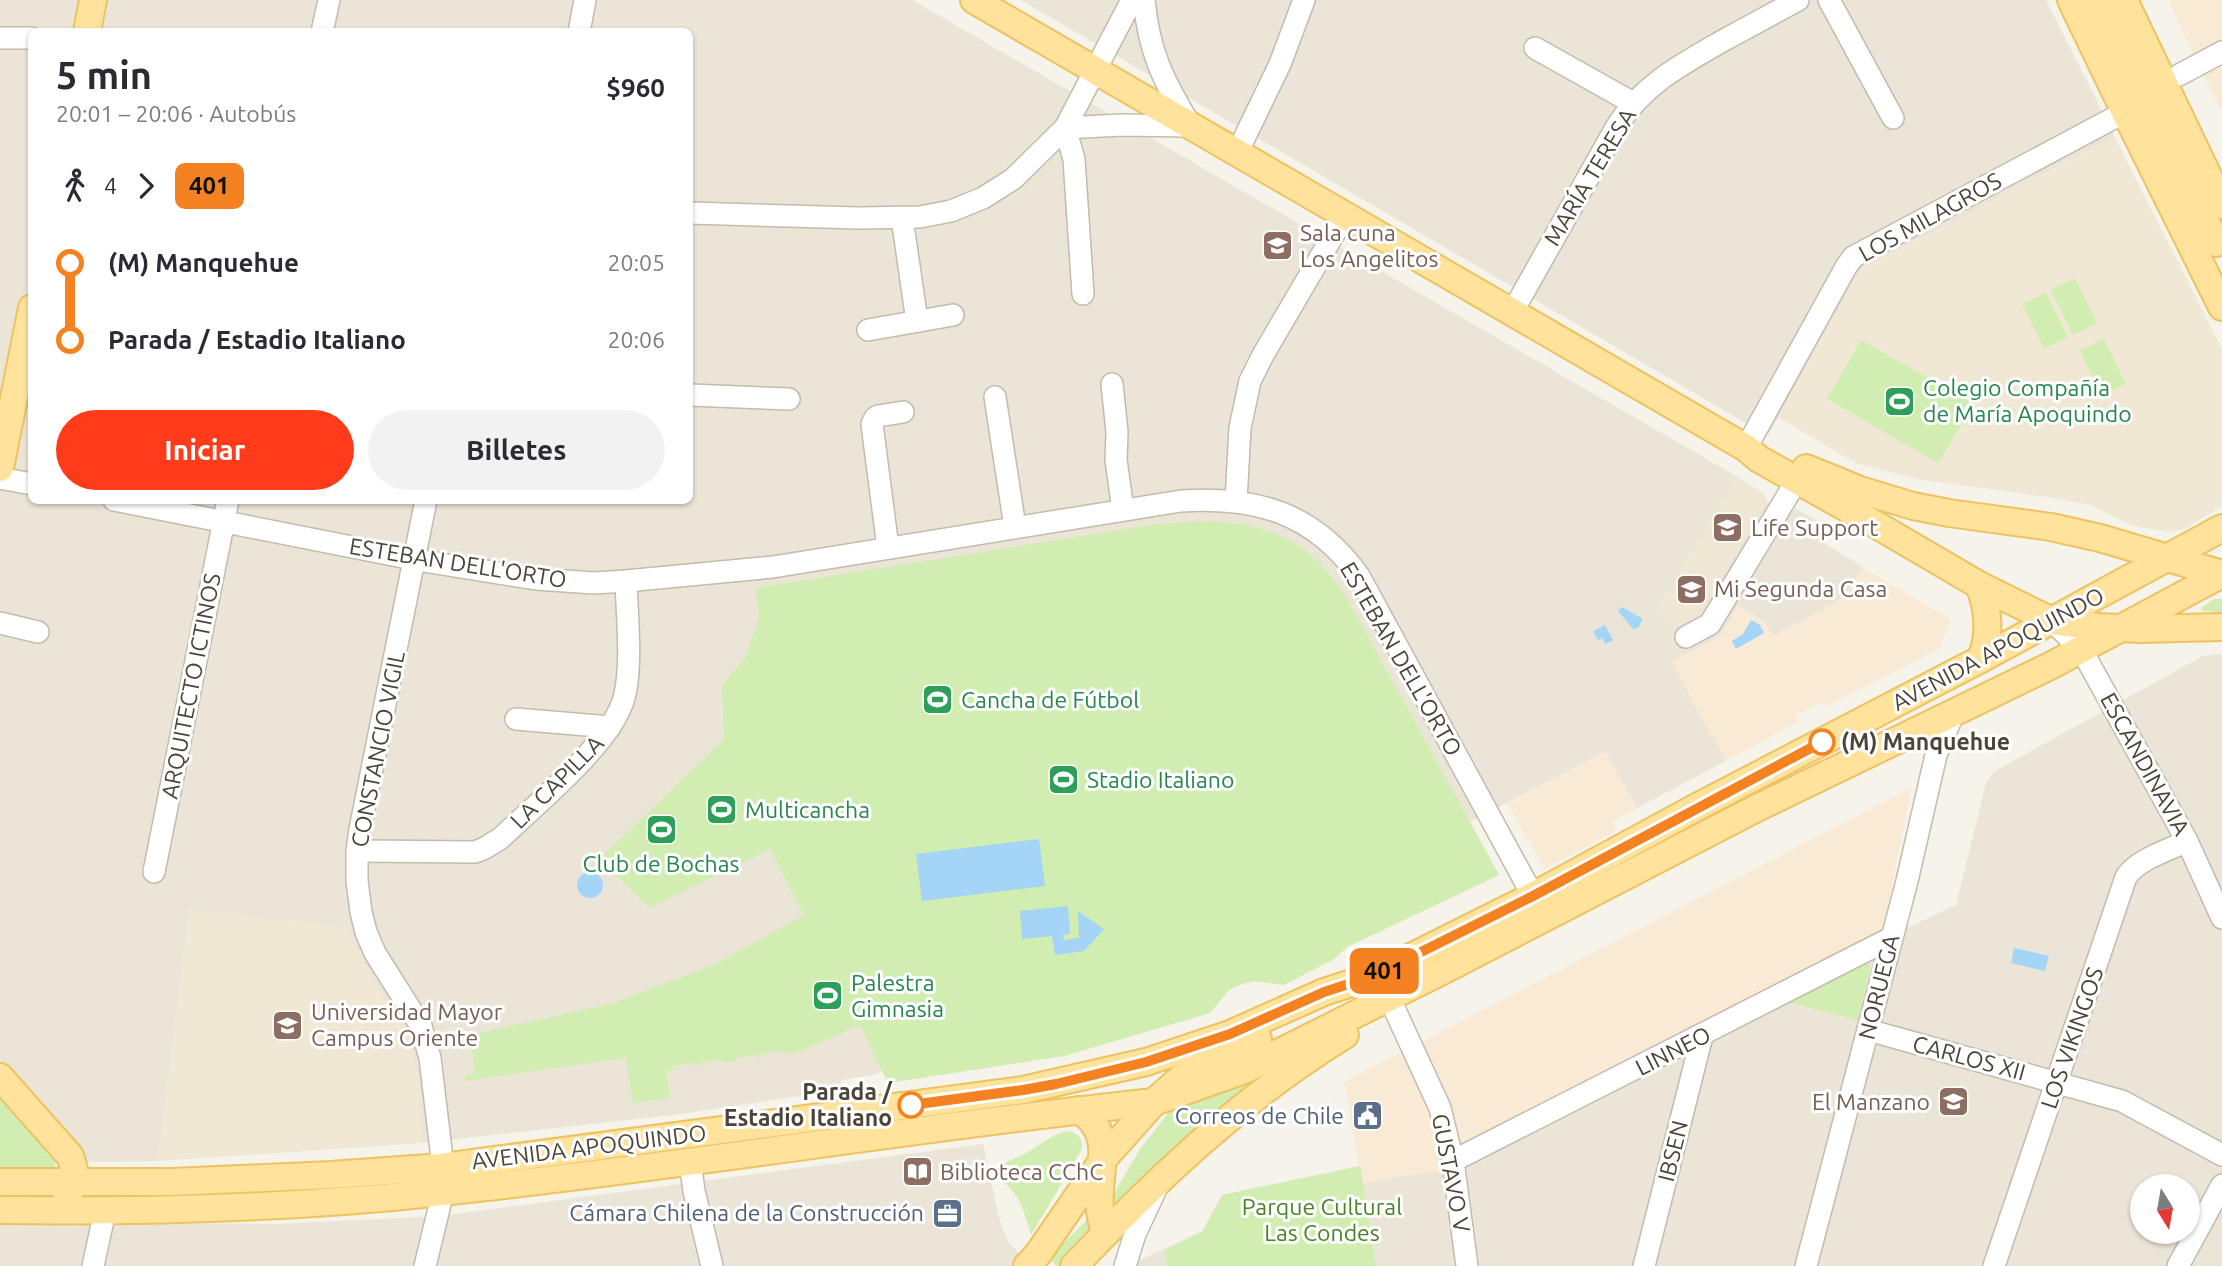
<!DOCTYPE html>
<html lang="es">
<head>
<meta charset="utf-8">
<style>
	body { margin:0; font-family:Ubuntu,sans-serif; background:#f2f2f3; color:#2b2b33; height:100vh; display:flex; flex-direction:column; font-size:26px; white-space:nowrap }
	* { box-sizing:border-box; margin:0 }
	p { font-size:23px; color:#7c7c81 }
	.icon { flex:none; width:38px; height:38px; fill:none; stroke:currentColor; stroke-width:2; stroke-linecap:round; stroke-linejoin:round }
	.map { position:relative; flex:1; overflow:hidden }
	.side { position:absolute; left:28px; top:28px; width:665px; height:476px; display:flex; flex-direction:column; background:#fff; border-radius:10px; box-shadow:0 2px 5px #0004 }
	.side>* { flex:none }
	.badge { padding:0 14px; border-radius:10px; font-size:24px; line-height:46px }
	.needle { width:46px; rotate:169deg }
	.fabs { position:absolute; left:2130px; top:1174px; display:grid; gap:14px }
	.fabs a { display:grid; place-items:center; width:70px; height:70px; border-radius:50%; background:#fff; box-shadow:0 2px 5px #0004; font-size:35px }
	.map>.badge { position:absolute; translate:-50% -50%; box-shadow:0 0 0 4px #fff }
	.legs { display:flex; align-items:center; gap:10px; height:77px; padding:0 28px; font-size:23px }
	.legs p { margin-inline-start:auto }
	.head { display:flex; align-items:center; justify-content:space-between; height:119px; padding:0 28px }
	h1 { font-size:38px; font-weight:700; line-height:52px }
	.button { display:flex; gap:14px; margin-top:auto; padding:14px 28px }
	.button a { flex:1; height:80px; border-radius:42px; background:#ff3b19; color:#fff; font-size:28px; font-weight:700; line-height:80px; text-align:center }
	.button a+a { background:#f2f2f3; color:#2b2b33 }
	ul { padding:0 28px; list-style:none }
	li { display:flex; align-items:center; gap:24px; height:77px; font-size:26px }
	li i { display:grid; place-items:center; width:10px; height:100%; margin:0 9px; background:currentColor }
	li i::after { content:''; width:18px; height:18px; margin:-9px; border:5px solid; border-radius:50%; background:#fff }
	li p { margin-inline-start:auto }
	li:first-child i { background:linear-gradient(#0000 50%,currentColor 0) }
	li:last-child i { background:linear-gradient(currentColor 50%,#0000 0) }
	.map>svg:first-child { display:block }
	.residential { fill:#ebe5d8; fill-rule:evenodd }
	.commercial { fill:#f9ead5 }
	.education { fill:#f0e8d4 }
	.green { fill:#d2edb1 }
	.water { fill:#a4d5f6 }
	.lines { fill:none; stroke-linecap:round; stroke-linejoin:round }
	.minor-casing { stroke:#c3bbac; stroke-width:24 }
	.major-casing { stroke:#edc362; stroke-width:30 }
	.minor { stroke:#fff; stroke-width:21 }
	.major { stroke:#ffe29b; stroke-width:26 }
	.line-1-casing { stroke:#fff; stroke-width:16 }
	.line-1 { stroke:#f58220; stroke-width:10 }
	.stop-1-dot { fill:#fff; stroke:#f58220; stroke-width:3.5 }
	.labels { text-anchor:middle; stroke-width:6; stroke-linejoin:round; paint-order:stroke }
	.street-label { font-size:23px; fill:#4c4438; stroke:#fff }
	.education-label { font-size:23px; fill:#785e54; stroke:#fff; text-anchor:start }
	.leisure-label { font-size:23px; fill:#27864d; stroke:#fff; text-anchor:start }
	.stop-label { font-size:23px; font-weight:bold; fill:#4c4438; stroke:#fff; text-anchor:start }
	.service-label { font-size:23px; fill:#4e5e75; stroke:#fff; text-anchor:end }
	.park-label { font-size:23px; fill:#498325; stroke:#fff }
</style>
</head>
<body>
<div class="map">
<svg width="2222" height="1266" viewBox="0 0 2222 1266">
	<rect width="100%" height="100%" fill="#f6f3eb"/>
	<g class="residential">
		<path d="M0 0H912L1736 476 1764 494 1767 502 1789 516 1795 508 1828 527 1821 541 1863 567 1845 597 1773 636 1764 621 1721 636 1672 662 1726 761 1637 808 1605 752 1470 822 1499 875 1347 947 1334 959 1283 984 1253 981 1242 984 1229 990 1210 1013 1064 1056 888 1083 883 1071 873 1075 841 1080V1090L681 1114 421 1143 157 1161 0 1163ZM32 32H690V500H32Z"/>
		<path d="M1021 0H2046L2115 137 1861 270 1768 436Z"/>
		<path d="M2222 654V1266H1128L1202 1231 1222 1195 1360 1166 1363 1183 1956 905 1986 783 1995 771 2203 656ZM2142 1186H2188V1232H2142Z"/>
		<path d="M983 1144 999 1218 1008 1241 1021 1256 1012 1266H0V1222L275 1224 440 1216Z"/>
	</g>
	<g class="commercial">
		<path d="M2169 0H2222V113L2184 35Z"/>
		<path d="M1863 567 1950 620 1940 648 1825 707 1821 702 1796 716 1799 721 1726 761 1671 662 1720 636 1738 606 1764 621 1773 636 1845 597Z"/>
		<path d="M1605 751 1637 808 1612 822 1616 831 1544 869 1508 804Z"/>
		<path d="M1911 788 1881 941 1463 1167 1362 1183 1344 1082Z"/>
	</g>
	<g class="education">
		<path d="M2115 137 2222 349V506L2184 529 2170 532 2133 526 2091 505 2046 497 1917 479 1855 463 1778 417 1861 270Z"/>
		<path d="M1736 476 1764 494 1767 502 1702 609 1697 607 1695 611 1697 613 1696 616 1678 627 1654 613Z"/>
		<path d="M189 909 346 927 370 975 409 1037 419 1081 421 1143 157 1161Z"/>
	</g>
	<g class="green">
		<path d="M2075 278 2097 323 2073 335 2051 290Z"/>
		<path d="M2046 293 2068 337 2044 349 2022 304Z"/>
		<path d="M2104 339 2126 384 2102 395 2080 350Z"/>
		<path d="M1861 340 1974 404 1938 463 1827 399Z"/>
		<path d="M1202 521C1271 523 1312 541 1349 602L1499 875 1347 947 1334 959 1284 985 1253 981 1242 984 1229 990 1210 1013 1064 1056 888 1083 860 1025 801 1051 785 1054 784 1051 762 1054V1057L757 1058 756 1055 736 1058V1061L722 1063 721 1059 699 1063V1066L694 1067 693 1063 673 1066V1070L666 1071 670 1098 633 1103 626 1058 464 1081 465 1075 475 1073 470 1035 610 1004 716 964 804 915 770 849 649 908 600 859 724 739 722 685 745 658 759 618 756 588 1158 524Z"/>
		<path d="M2214 599H2222V612L2202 611 2201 608Z"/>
		<path d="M1864 961 1870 965V969L1858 1020 1787 1002Z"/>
		<path d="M1284 1061 1119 1210 1106 1207 1140 1149 1169 1112 1177 1107 1210 1097Z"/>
		<path d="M0 1093 56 1151 55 1170H0Z"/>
		<path d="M1067 1131C1077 1132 1083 1138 1082 1149L1031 1235C1026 1219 1022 1200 1009 1187 1003 1180 997 1180 995 1170 1002 1162 1016 1159 1026 1153 1040 1146 1051 1134 1067 1131Z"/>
		<path d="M1360 1166 1376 1266H1168L1164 1251 1203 1231 1222 1195Z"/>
		<path d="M1087 1220 1090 1221 1095 1228 1064 1266H1057L1048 1258Z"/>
	</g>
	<g class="water">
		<path d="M1622 607 1643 619 1638 628 1633 629 1618 611Z"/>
		<path d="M1751 620 1760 625 1764 633 1736 649 1732 641 1743 634Z"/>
		<path d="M1605 625 1613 640 1605 644 1602 638 1598 640 1593 631Z"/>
		<path d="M1039 839 1045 886 922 901 916 854Z"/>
		<circle cx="590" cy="885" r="13"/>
		<path d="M1068 906 1070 934 1063 935 1064 940 1079 938 1078 911 1104 929 1084 951 1055 955 1052 936 1022 939 1020 911Z"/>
		<path d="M2014 948 2049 956 2045 971 2011 963Z"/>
	</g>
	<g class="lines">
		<defs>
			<g id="minor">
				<path d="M1144 0C1149 52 1163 80 1190 125"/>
				<path d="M1829 0 1893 118"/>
				<path d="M322 32 329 0"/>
				<path d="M579 32 585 0"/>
				<path d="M0 38H32"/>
				<path d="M1535 48 1633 103"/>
				<path d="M2179 75 2222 52"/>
				<path d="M1065 128 1074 159 1083 294"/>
				<path d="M1065 128 1121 125 1191 126"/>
				<path d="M1237 153 1280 64 1304 0"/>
				<path d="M690 213 858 218 920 217 951 211 983 198 1013 179 1065 128 1132 0"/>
				<path d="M902 218 917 321"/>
				<path d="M1513 311 1617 126C1643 84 1684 63 1726 39 1750 26 1774 13 1798 0"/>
				<path d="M868 330 953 315"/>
				<path d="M1112 384 1117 432 1116 460 1123 510"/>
				<path d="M690 395 789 399"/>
				<path d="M995 397 1015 527"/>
				<path d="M1746 448 1846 267 1853 257 2125 112"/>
				<path d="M0 478 32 484"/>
				<path d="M114 500 423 561 536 579 594 583 626 581 773 567 1181 501C1256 496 1314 513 1359 576L1533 896"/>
				<path d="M1236 501 1240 428 1250 381 1263 355 1345 215"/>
				<path d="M888 548 872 424 875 418 878 416 903 412"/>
				<path d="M2052 621 2081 649 2107 696 2187 841 2222 918"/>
				<path d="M0 623 38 632"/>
				<path d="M1686 637 1710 624 1797 480"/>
				<path d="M516 719 610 727"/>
				<path d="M357 851 475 852 485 848 501 838C536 804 616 740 625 694 632 663 627 614 626 581"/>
				<path d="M154 872 228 500"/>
				<path d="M1393 1006 1440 1108 1453 1161 1467 1266"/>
				<path d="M1868 1030 2122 1101 2222 1155"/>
				<path d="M1453 1161 1891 938"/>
				<path d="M690 1162 694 1191 712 1266"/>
				<path d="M93 1266 105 1211"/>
				<path d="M425 1266 443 1192 441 1150 430 1058 421 1026 375 953 366 932 361 912 357 881V851L360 829 426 500"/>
				<path d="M1125 1266 1135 1234 1157 1187"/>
				<path d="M1644 1266 1702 1036"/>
				<path d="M1806 1266 1907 881 1936 755 1955 710"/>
				<path d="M1994 1266 2126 877C2138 859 2167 851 2187 841"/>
				<path d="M2178 1266 2222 1185"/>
			</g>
			<g id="major">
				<path d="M974 0 1746 448 1759 459 1868 520 1979 585 2052 621 2097 627 2140 629 2222 627"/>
				<path d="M2071 0 2125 112 2222 307"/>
				<path d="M2098 0 2216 243"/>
				<path d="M2124 0 2222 205"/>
				<path d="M87 32 93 0"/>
				<path d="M0 468 32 308"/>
				<path d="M1806 468 1860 490 1913 506 1949 513 2051 527 2100 538 2222 574"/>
				<path d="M1979 585C1989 610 1991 634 1981 659"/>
				<path d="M0 1077 70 1156C76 1172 78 1182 66 1196"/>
				<path d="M1078 1110C1118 1131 1096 1177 1100 1211 1101 1219 1103 1226 1106 1233"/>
				<path d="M0 1182H172L331 1175 442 1167 1023 1090 1146 1062 1230 1034 1324 992 1373 976 1533 896 1695 808 1981 659 2222 528"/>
				<path d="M0 1210C147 1212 296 1208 442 1192 680 1167 916 1127 1154 1102L1244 1070 1440 972 1757 808 2050 666 2222 574"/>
				<path d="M1027 1266 1038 1254 1104 1158 1154 1102 1181 1078 1258 1039"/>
				<path d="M1074 1266C1158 1178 1241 1099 1345 1035"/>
			</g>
		</defs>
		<use href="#minor" class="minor-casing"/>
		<use href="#major" class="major-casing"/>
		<use href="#minor" class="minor"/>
		<use href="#major" class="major"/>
	</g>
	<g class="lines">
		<defs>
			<path id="line-1" d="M911 1105 1023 1090 1056 1084 1146 1062 1230 1034 1324 992 1373 976 1533 896 1822 742"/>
		</defs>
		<use href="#line-1" class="line-1-casing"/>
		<use href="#line-1" class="line-1"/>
	</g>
	<defs>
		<symbol id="school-square" viewBox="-11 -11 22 22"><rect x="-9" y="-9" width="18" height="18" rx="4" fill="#8d6e63" stroke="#fff"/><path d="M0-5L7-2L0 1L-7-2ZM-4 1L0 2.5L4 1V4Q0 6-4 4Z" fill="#fff"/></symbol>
		<symbol id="stadium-square" viewBox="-11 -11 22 22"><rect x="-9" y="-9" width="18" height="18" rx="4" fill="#2e9e5b" stroke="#fff"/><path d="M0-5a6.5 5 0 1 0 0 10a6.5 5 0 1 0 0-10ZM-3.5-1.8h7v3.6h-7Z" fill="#fff"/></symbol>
		<symbol id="university-square" viewBox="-11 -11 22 22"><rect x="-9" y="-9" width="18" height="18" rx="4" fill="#8d6e63" stroke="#fff"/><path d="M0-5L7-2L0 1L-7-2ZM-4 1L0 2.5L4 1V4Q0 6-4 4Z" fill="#fff"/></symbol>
		<symbol id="civic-square" viewBox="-11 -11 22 22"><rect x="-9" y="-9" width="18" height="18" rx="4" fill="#5c6f8a" stroke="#fff"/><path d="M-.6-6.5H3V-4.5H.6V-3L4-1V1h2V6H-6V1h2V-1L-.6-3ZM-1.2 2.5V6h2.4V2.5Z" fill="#fff"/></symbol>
		<symbol id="library-square" viewBox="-11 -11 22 22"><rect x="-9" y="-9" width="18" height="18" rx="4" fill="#8d6e63" stroke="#fff"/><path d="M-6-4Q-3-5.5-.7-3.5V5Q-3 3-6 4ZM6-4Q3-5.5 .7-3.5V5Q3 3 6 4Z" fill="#fff"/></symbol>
		<symbol id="office-square" viewBox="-11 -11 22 22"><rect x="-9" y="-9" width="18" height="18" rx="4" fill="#5c6f8a" stroke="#fff"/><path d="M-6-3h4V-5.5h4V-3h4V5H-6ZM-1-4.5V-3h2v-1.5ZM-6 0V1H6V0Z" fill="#fff"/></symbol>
	</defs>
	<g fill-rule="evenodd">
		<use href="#school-square" x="1260" y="228" width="35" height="35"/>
		<use href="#stadium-square" x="1882" y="384" width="35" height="35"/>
		<use href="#school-square" x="1710" y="510" width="35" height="35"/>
		<use href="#school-square" x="1674" y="572" width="35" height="35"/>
		<use href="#stadium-square" x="920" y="682" width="35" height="35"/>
		<use href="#stadium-square" x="1046" y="762" width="35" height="35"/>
		<use href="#stadium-square" x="704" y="792" width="35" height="35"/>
		<use href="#stadium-square" x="644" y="812" width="35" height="35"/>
		<use href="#stadium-square" x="810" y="978" width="35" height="35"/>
		<use href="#university-square" x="270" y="1008" width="35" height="35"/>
		<use href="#school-square" x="1936" y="1084" width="35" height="35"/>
		<use href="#civic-square" x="1350" y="1098" width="35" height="35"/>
		<use href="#library-square" x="900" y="1154" width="35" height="35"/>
		<use href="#office-square" x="930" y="1196" width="35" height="35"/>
	</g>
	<g class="stop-1-dot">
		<circle cx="1822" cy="742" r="12"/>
		<circle cx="911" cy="1105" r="12"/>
	</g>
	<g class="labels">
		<g class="street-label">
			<text transform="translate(1590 177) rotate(-59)" y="8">MARÍA TERESA</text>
			<text transform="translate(1930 217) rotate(-29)" y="8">LOS MILAGROS</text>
			<text transform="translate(458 563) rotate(9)" y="8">ESTEBAN DELL'ORTO</text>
			<text transform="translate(1998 649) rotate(-28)" y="8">AVENIDA APOQUINDO</text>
			<text transform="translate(1401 659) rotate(60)" y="8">ESTEBAN DELL'ORTO</text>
			<text transform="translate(191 686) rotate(-79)" y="8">ARQUITECTO ICTINOS</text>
			<text transform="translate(378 749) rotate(-79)" y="8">CONSTANCIO VIGIL</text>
			<text transform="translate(2145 764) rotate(61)" y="8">ESCANDINAVIA</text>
			<text transform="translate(557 782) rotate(-45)" y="8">LA CAPILLA</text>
			<text transform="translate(1879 987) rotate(-76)" y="8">NORUEGA</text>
			<text transform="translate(2072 1038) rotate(-71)" y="8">LOS VIKINGOS</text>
			<text transform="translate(1673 1051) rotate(-27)" y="8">LINNEO</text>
			<text transform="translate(1969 1058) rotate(15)" y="8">CARLOS XII</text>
			<text transform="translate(589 1147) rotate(-7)" y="8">AVENIDA APOQUINDO</text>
			<text transform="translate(1673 1151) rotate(-76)" y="8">IBSEN</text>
			<text transform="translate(1451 1173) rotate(79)" y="8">GUSTAVO V</text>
		</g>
		<g class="education-label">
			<text x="1300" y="241">Sala cuna<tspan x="1300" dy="26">Los Angelitos</tspan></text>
			<text x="1751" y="536">Life Support</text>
			<text x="1714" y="597">Mi Segunda Casa</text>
			<text x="311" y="1020">Universidad Mayor<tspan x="311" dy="26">Campus Oriente</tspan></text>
			<text x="1930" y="1110" text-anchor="end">El Manzano</text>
			<text x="940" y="1180">Biblioteca CChC</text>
		</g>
		<g class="leisure-label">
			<text x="1923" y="396">Colegio Compañía<tspan x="1923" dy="26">de María Apoquindo</tspan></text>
			<text x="961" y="708">Cancha de Fútbol</text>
			<text x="1087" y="788">Stadio Italiano</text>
			<text x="745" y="818">Multicancha</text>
			<text x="661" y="872" text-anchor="middle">Club de Bochas</text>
			<text x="851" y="991">Palestra<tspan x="851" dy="26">Gimnasia</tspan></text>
		</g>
		<g class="stop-label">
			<text x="1841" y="750">(M) Manquehue</text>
			<text x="892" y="1100" text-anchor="end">Parada /<tspan x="892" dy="26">Estadio Italiano</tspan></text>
		</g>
		<g class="service-label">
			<text x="1344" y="1124">Correos de Chile</text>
			<text x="924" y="1221">Cámara Chilena de la Construcción</text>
		</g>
		<g class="park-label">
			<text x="1322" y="1215">Parque Cultural<tspan x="1322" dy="26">Las Condes</tspan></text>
		</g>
	</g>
</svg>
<div class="fabs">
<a><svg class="needle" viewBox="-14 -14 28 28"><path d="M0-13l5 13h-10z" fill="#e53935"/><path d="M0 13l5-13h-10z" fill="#7c7c81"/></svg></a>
</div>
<b class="badge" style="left:1384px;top:971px;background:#f58220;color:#111">401</b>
<section class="side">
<div class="head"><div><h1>5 min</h1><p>20:01 – 20:06 · Autobús</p></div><b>$960</b></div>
<div class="legs"><svg class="icon" aria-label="walk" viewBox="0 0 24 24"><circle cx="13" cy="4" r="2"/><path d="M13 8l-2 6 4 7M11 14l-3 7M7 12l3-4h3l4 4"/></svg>4<svg class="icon" aria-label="forward" viewBox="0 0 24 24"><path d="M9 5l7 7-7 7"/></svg><b class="badge" style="background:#f58220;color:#111">401</b></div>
<ul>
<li><i style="color:#f58220"></i><b>(M) Manquehue</b><p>20:05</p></li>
<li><i style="color:#f58220"></i><b>Parada / Estadio Italiano</b><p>20:06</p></li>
</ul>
<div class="button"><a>Iniciar</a><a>Billetes</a></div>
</section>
</div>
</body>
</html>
